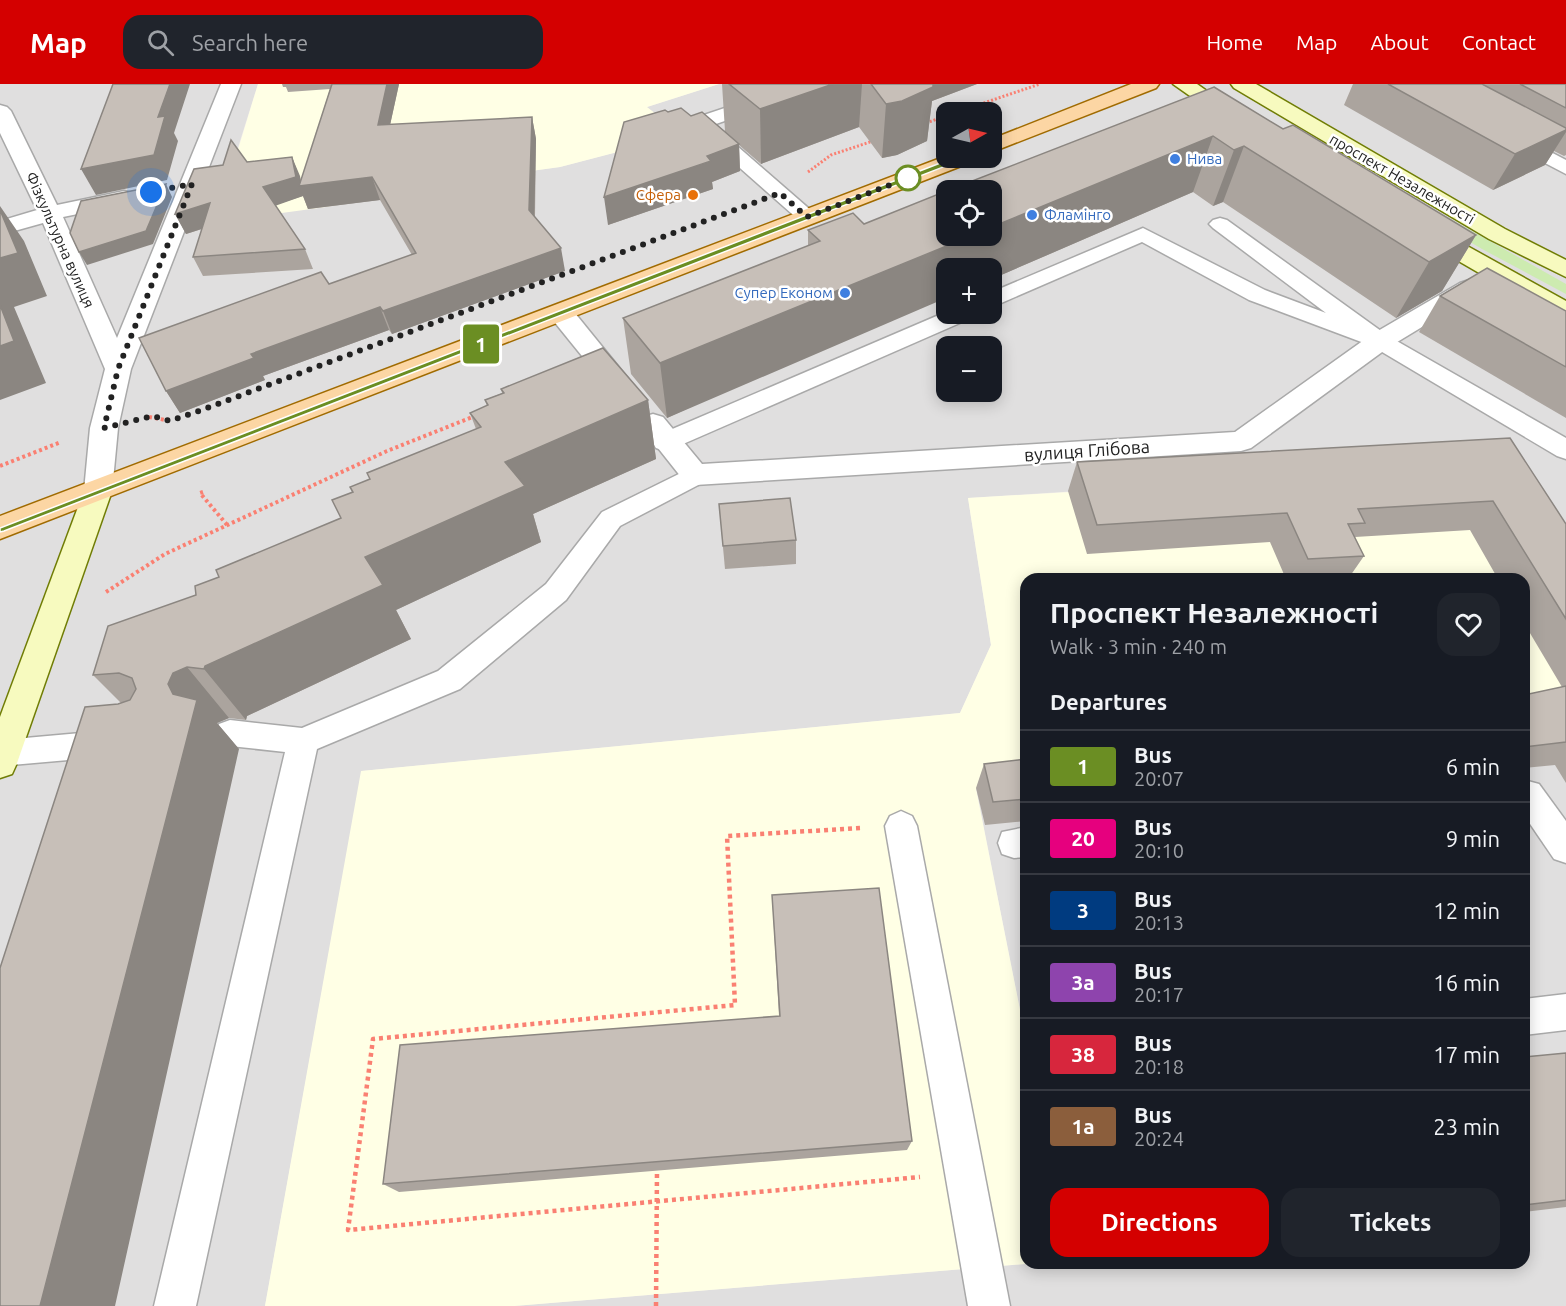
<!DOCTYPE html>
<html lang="en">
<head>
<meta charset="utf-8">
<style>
	body { margin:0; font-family:Ubuntu,sans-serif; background:#20242c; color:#f1f3f6; height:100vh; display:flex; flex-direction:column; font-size:22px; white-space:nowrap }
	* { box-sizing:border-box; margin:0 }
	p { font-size:20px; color:#9ea1a6 }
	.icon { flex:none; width:33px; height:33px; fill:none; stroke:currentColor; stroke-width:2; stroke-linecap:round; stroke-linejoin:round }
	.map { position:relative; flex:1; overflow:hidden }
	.side { position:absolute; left:1020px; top:489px; width:510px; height:696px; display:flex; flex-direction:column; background:#171b24; border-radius:18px; box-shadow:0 3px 15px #0003 }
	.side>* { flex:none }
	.badge { padding:0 12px; border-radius:4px; font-size:21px; line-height:39px }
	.needle { width:39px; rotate:82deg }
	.controls { position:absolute; left:936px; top:18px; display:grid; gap:12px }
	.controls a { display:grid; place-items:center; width:66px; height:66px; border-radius:12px; background:#171b24; box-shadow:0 3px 15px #0003; font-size:30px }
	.you { position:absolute; width:30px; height:30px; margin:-15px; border:4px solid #fff; border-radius:50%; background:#1a73e8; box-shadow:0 0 0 9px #1a73e833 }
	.map>.badge { position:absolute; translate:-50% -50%; box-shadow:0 0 0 3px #fff }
	h2 { padding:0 30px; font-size:22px; line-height:54px }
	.round { display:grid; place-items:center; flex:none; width:63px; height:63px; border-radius:18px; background:#20242c }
	.headline { display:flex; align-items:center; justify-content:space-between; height:102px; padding:0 30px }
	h1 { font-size:28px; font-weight:700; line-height:45px }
	.button { display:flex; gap:12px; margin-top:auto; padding:12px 30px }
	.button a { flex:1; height:69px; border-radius:18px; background:#d40000; color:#fff; font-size:24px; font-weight:700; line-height:69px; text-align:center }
	.button a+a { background:#20242c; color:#f1f3f6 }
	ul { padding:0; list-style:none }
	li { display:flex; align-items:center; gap:18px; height:72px; padding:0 30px; border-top:2px solid #363941 }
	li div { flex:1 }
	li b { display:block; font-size:22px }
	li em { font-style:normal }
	li .badge { min-width:66px; font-weight:700; text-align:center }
	header { display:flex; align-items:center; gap:36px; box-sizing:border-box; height:84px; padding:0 30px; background:#d40000; color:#fff }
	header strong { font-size:28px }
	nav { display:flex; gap:33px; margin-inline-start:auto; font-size:21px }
	.search { width:420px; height:54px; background:#20242c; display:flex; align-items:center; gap:15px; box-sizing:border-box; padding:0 21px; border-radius:18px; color:#9ea1a6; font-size:22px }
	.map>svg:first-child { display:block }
	.residential { fill:#e0dfdf; fill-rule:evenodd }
	.education { fill:#ffffe5 }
	.grass { fill:#cdebb0 }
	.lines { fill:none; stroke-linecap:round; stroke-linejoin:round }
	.lane-casing { stroke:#a9a9a9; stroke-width:3 }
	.street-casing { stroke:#a9a9a9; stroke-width:3 }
	.secondary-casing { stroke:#707d05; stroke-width:3 }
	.primary-casing { stroke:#a06b00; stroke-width:3 }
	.path-far2 { stroke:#fa8072; stroke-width:3; stroke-dasharray:2 2; stroke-linecap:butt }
	.path-far1 { stroke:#fa8072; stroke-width:4; stroke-dasharray:3 3; stroke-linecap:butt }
	.path { stroke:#fa8072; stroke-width:4.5; stroke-dasharray:4 4; stroke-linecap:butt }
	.lane { fill:#fff; fill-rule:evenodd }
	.street { fill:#fff; fill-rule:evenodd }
	.secondary { fill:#f7fabf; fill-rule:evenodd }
	.primary { fill:#fcd6a4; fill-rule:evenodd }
	.wall { fill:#aba49e }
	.shaded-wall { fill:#8b8681 }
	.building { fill:#c7bfb8; stroke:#8b8681; stroke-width:1.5 }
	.line { fill:#6b8e23; stroke:#fff; stroke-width:1.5 }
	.walk { stroke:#222; stroke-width:6; stroke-dasharray:0 10.8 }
	.shop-dot { fill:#3f7fe0; stroke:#fff; stroke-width:2 }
	.stop-dot { fill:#fff; stroke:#6b8e23; stroke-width:3 }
	.food-dot { fill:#e8710a; stroke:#fff; stroke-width:2 }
	.labels { text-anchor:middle; stroke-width:5; stroke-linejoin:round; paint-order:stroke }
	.far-shop-label { font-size:15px; fill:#366cbe; stroke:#fff; text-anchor:start }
	.far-street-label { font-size:15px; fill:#222; stroke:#fff }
	.far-food-label { font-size:15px; fill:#c56008; stroke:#fff; text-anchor:end }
	.street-label { font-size:18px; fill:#222; stroke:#fff }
</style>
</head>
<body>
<header>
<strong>Map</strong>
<div class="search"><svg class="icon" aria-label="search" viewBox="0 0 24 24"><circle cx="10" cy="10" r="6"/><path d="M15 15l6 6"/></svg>Search here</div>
<nav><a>Home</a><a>Map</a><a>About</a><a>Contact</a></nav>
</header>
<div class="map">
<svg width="1566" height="1222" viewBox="0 0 1566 1222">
	<rect width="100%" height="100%" fill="#f2efe9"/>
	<g class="residential">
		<path d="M0 0H258L223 111 509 90 560 83 628 65 647 23 719 0H1566V495L1279 394 968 414 991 561 960 629 362 687 265 1222H0ZM946 28H992V74H946ZM946 106H992V152H946ZM946 184H992V230H946ZM946 262H992V308H946Z"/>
		<path d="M1566 621V1222H514L1037 1179H1524V630Z"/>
		<path d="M1026 698V956L976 704Z"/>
	</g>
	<g class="education">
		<path d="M258 0H719L647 23 683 51 560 83 509 90 326 123 216 138Z"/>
		<path d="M1494 383 1566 495V621L1524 630V495H1026V698L976 705 1026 956V1179H1037L514 1222H265L361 687 960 629 991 561 968 414Z"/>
	</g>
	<path class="grass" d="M1344 75 1566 200V210L1482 165 1336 79Z"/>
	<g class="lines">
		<defs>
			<g id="lane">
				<path d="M796 0H823L821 4 713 41 814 129 818 133 814 137H800L689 39 692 35Z"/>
				<path d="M1514 49 1566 76V90L1507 59 1504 55Z"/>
				<path d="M1220 134 1227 136 1388 252 1566 354V375L1557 372 1372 262 1249 216 1142 158 992 223V208L1143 144 1265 206 1326 229 1213 144 1209 140 1213 136Z"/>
				<path d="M946 228 972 230 969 235 674 364 665 367 656 364 652 358 656 352Z"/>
				<path d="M695 382 704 384 708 391 704 398 620 442 566 516 460 605 317 665 196 1222H154L285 668 230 662 219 658 215 649 219 640 230 636 302 644 438 587 546 500 602 428Z"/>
				<path d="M114 646 125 650 129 659 125 668 114 672 0 682V658L3 656Z"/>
				<path d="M1524 696 1539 700 1566 737V779L1554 775 1524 731Z"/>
				<path d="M901 727 912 732 917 742 1010 1222H968L885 742 890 732Z"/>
				<path d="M1026 743V773L1014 774 1002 770 998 759 1002 748Z"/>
				<path d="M1566 910V946L1524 951V915Z"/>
			</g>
			<g id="street">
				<path d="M221 0H241L131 285 118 344 112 407 108 414 98 418 88 414 84 407 90 344 105 285 43 139 0 151V137L37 126 0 49V21L7 23 11 27 57 121 124 107 132 109 135 114 132 119 63 133 117 254Z"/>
				<path d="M1469 196 1478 199 1481 204 1478 209 1389 263 1251 364 1241 367 695 401 685 398 639 340 643 333 653 330 663 333 702 380 1235 348 1371 251 1460 199Z"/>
				<path d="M561 221 570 223 630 297 634 303 630 309 621 312 612 309 552 235 548 229 552 223Z"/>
			</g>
			<g id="secondary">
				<path d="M1173 0H1197L1245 34 1241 38H1227Z"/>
				<path d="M1231 0H1256L1505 145 1566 176V193L1489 155 1234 4Z"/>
				<path d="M1425 141 1433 143 1566 217V236L1557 234 1417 153 1413 148 1417 143Z"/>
				<path d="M98 396 108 400 112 407 17 679 12 690 0 694V633L84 407 88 400Z"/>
			</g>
			<g id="primary">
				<path d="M1131 0H1159L1156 4 992 68V55Z"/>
				<path d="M946 72 972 74 969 79 0 455V432Z"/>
			</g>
		</defs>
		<use href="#lane" class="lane-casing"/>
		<use href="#street" class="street-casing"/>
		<use href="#secondary" class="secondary-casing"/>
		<use href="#primary" class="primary-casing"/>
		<g class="path-far2">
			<path d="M957 28 1040 0"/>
			<path d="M926 39 946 32"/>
			<path d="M808 88 831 71 873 57"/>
		</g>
		<g class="path-far1">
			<path d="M149 333 171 337"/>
			<path d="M0 382 61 358"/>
			<path d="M203 408 200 409 228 442"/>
			<path d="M106 508 165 470 387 367 475 332"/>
		</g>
		<g class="path">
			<path d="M860 744 727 752 735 921 373 955 348 1146 920 1093"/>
			<path d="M656 1222 657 1086"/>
		</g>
		<use href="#lane" class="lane"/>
		<use href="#street" class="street"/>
		<use href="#secondary" class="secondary"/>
		<use href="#primary" class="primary"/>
	</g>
	<g class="wall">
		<path d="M282 0H399L390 41 532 33 536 55 535 133 565 187 392 250 389 246 263 292 265 296 180 329 166 307 329 200 412 171 380 116 308 125 303 112 275 121 305 165 313 185 203 192 193 173 202 145 186 150 175 130 247 78 292 73 301 97 330 5 288 8 286 3H283Z"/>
		<path d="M722 0H977L932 17 927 57 897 71 882 74 859 43 761 80 739 61 740 87 712 98 713 105 608 141 668 28 691 32 725 47Z"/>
		<path d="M1353 0H1566V71L1564 72 1554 67 1545 81 1493 106 1344 21Z"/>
		<path d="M1214 3 1283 45 1476 151 1442 207 1396 234 1223 118 1213 122 1193 108 992 195V184L667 334 631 290 623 234 808 162V146L864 140Z"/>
		<path d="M1440 212 1566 227V334L1419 248Z"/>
		<path d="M501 305 648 316 656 375 533 430 541 458 396 526 411 555 247 632 246 636 229 634 217 639 239 665 118 620 121 619 93 591 219 493 341 434 352 408 350 403 370 395 476 345 470 329 487 322 485 316 502 309Z"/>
		<path d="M1510 354 1566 440V699L1555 681 1524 684V611L1562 603 1524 539V495H1498L1470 446 1355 453 1364 472 1348 495H1286L1270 458 1087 470 1068 407 1077 378Z"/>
		<path d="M719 420 796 456V480L725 485Z"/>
		<path d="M1026 675V737L985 741 976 704 984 680Z"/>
		<path d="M772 811 912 1057 907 1066 399 1108 383 1100 779 932Z"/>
		<path d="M1566 969V1123L1524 1128V973Z"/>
	</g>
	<g class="shaded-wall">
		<path d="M170 0H190L174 49 178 57 167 96 96 111 81 85 158 33Z"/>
		<path d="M387 0H399L385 64 378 41Z"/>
		<path d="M833 0H862L859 43 761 80 760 25Z"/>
		<path d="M925 0H977L932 17 927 57 897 71 882 74 886 20Z"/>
		<path d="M532 33 536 55 534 149 529 126Z"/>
		<path d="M1566 46V48L1545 81 1493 106 1515 70Z"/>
		<path d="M1213 52 1193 108 992 195V184H946V214L667 334 660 279 971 152H992V143Z"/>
		<path d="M739 60 740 87 712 98 713 105 608 141 604 113 707 72Z"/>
		<path d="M1244 62 1223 118 1213 122 1234 66Z"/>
		<path d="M292 73 300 92 302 102 372 93 380 116 308 125 303 112 272 123 263 103Z"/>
		<path d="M166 100 172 113 153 160 87 181 79 168Z"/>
		<path d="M210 119 220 139 186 150 175 130Z"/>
		<path d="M0 122 24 157 47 212 14 223 46 299 0 316Z"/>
		<path d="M1476 151 1442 207 1396 234 1429 178Z"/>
		<path d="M561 164 565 187 392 250 383 227Z"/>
		<path d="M380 223 389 246 263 292 265 296 180 329 166 307 251 270Z"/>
		<path d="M648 316 656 375 533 430 541 458 396 526 411 555 247 632 246 636 204 585 205 582 505 378Z"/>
		<path d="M187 583 229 634 217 639 239 665 115 1222H40L173 610 168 600 173 589Z"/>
	</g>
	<g class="building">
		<path d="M113 0H170L158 33 165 32 154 71 81 85Z"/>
		<path d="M332 0H387L378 41 532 33 529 126 561 164 383 227 380 223 251 270 254 274 166 307 139 254 321 188 329 200 416 169 372 93 299 102Z"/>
		<path d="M729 0H833L760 25Z"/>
		<path d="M871 0H933V3L902 17 886 20Z"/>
		<path d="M1388 0H1482L1566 44V46L1515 70Z"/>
		<path d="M1520 0H1566V24Z"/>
		<path d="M1214 3 1283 45 1293 41 1476 151 1429 178 1244 62 1234 66 1213 52 992 143V106H949Z"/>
		<path d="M681 24 691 32 702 28 739 60 707 72 711 77 604 113 624 38 665 26 668 28Z"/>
		<path d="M231 56 247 78 292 73 296 93 263 103 305 165 193 173 210 119 175 130 194 85 223 81Z"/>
		<path d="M166 100 146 147 79 168 70 149 81 117Z"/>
		<path d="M946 107V152H971L660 279 623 234 820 157 808 146 853 129 864 140Z"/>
		<path d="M0 126 18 169 0 174Z"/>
		<path d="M1487 184 1566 227V283L1440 212Z"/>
		<path d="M0 221 14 257 0 262Z"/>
		<path d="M603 264 648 316 505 378 525 402 365 473 383 501 205 582 204 585 187 583 173 589 168 600 173 610 197 616 40 1222H0V884L85 623 118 620 130 616 136 605 132 594 119 589 93 591 108 542 196 511 195 502 219 493 216 486 341 434 332 416 353 408 350 403 370 395 367 389 481 343 470 329 488 321 485 316 504 309 501 305Z"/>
		<path d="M1510 354 1566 440V535L1493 417 1358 425 1365 439 1348 440 1364 472 1308 475 1287 429 1097 441 1077 378Z"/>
		<path d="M790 414 796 456 723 462 719 420Z"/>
		<path d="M1566 602V658L1524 663V611Z"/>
		<path d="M1026 675V715L993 718 984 680Z"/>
		<path d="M879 804 912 1057 383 1100 400 961 780 932 772 811Z"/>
		<path d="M1566 969V1116L1524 1121V973Z"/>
	</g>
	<path class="line" d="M961 71 964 75 4 447 0 448V444Z"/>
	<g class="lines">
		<path class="walk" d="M151 108 192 100 118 285 104 344 153 332 170 337 199 327 780 109 807 133 908 94"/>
	</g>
	<g class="shop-dot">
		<circle cx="1175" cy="75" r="6"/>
		<circle cx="1032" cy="131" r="6"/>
		<circle cx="845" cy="209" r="6"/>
	</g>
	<circle class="stop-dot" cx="908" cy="94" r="12"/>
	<circle class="food-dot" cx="693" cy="111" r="6"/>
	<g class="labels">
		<g class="far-shop-label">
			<text x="1187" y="80">Нива</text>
			<text x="1044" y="136">Фламінго</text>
			<text x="833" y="214" text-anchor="end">Супер Економ</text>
		</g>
		<g class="far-street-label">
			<text transform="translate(1402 95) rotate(30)" y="5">проспект Незалежності</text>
			<text transform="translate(60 156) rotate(66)" y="5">Фізкультурна вулиця</text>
		</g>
		<g class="far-food-label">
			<text x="681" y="116">Сфера</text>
		</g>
		<g class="street-label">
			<text transform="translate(1087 367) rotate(-4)" y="6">вулиця Глібова</text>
		</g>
	</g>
</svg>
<div class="controls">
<a><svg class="needle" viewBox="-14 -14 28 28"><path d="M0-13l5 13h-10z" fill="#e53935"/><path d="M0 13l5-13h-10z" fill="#9ea1a6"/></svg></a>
<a><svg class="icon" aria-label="locate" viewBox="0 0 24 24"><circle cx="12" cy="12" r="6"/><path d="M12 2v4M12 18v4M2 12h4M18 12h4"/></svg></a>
<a>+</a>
<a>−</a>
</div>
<div class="you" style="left:151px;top:108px"></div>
<b class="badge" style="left:481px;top:260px;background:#6b8e23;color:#fff">1</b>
<section class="side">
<div class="headline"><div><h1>Проспект Незалежності</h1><p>Walk · 3 min · 240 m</p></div><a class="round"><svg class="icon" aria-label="heart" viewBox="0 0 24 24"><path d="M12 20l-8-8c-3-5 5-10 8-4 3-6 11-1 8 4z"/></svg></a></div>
<h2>Departures</h2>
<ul>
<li><span class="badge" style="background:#6b8e23;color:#fff">1</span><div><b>Bus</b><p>20:07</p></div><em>6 min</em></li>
<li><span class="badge" style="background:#e6007e;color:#fff">20</span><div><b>Bus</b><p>20:10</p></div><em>9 min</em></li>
<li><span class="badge" style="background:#003b80;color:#fff">3</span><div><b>Bus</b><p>20:13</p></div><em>12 min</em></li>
<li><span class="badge" style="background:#8e44ad;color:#fff">3а</span><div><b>Bus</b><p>20:17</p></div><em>16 min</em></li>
<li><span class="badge" style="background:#d7263d;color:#fff">38</span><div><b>Bus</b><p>20:18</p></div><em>17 min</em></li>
<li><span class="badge" style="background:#8b5e3c;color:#fff">1а</span><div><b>Bus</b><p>20:24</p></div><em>23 min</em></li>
</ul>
<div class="button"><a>Directions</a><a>Tickets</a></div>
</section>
</div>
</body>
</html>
